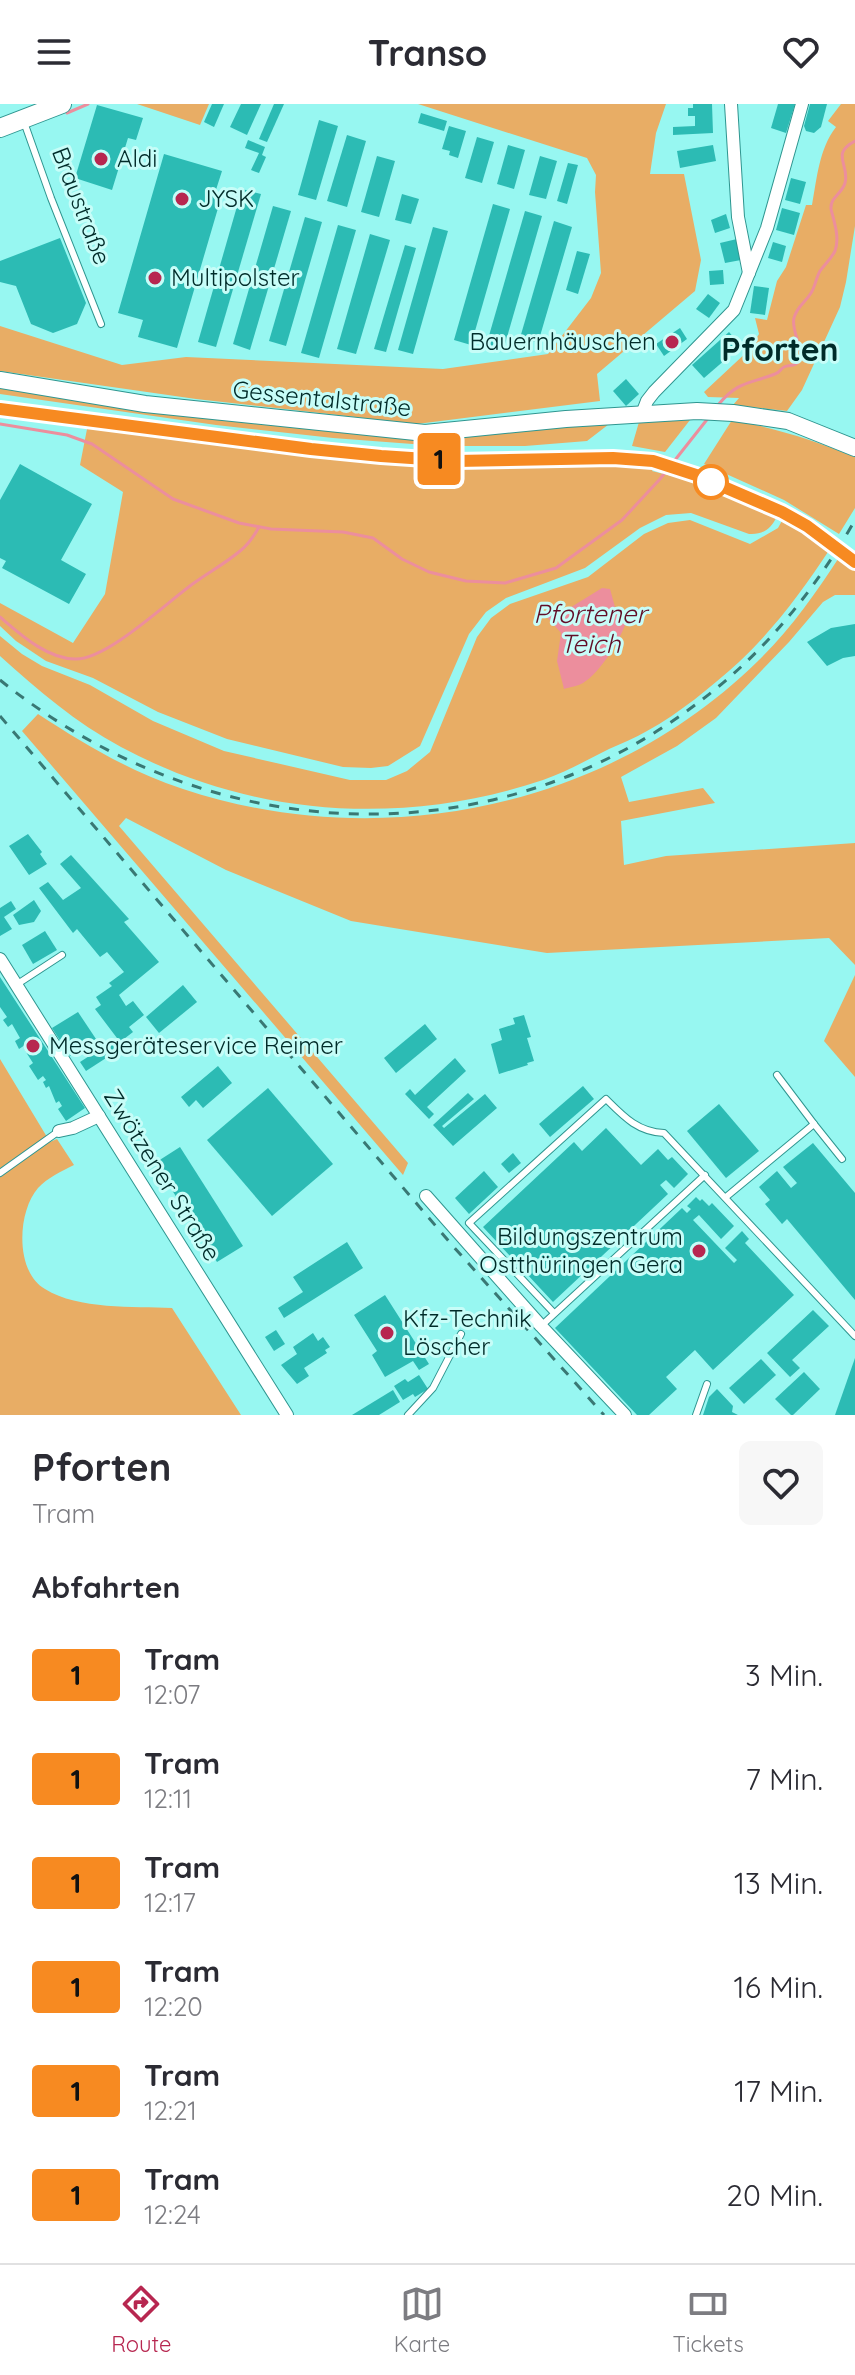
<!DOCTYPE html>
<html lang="de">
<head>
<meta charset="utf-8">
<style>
	body { margin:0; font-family:Quicksand,sans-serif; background:#f7f7f7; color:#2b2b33; height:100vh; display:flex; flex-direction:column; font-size:30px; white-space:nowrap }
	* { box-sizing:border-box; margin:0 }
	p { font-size:26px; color:#7c7c81 }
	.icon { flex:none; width:44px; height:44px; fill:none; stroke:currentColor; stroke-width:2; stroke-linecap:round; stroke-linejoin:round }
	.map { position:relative; height:1311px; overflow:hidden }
	.details { display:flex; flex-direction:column; background:#fff; flex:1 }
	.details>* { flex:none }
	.badge { padding:0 16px; border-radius:6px; font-size:28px; line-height:52px }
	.map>.badge { position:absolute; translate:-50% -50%; box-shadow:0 0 0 4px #fff }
	h2 { padding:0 32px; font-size:30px; line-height:72px }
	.round { display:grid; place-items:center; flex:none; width:84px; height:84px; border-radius:12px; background:#f7f7f7 }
	.head { display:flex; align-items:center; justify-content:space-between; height:136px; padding:0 32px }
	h1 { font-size:38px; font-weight:700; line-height:60px }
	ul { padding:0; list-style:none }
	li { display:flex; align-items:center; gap:24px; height:104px; padding:0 32px }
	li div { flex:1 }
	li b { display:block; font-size:30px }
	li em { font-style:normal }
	li .badge { min-width:88px; font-weight:700; text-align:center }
	header { display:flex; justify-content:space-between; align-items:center; height:104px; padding:0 32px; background:#fff; font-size:36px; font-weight:700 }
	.tabs { display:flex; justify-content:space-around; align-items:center; height:112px; border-top:2px solid #e1e1e2; background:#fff; font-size:22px; color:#7c7c81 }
	.tabs a { display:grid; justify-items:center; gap:4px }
	.tabs .current { color:#b72750 }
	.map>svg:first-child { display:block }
	.green { fill:#e8ad65 }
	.water { fill:#ec8e9d }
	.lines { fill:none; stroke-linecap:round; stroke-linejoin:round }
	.stream { stroke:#ec8e9d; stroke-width:3 }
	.building { fill:#2cbbb4 }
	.service-casing { stroke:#2f9690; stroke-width:8 }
	.minor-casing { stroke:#2f9690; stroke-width:14 }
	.secondary-casing { stroke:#2f9690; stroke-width:18 }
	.primary-casing { stroke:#2f9690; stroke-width:20 }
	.service { stroke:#fff; stroke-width:6 }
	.minor { stroke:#fff; stroke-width:12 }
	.secondary { stroke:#fff; stroke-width:16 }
	.primary { stroke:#fff; stroke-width:18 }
	.tram { stroke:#397874; stroke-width:2 }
	.rail { stroke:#397874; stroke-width:3; stroke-dasharray:10 10; stroke-linecap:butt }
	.line-casing { stroke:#fff; stroke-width:18 }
	.line { stroke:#f78a21; stroke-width:12 }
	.poi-dot { fill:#b72750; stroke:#c7fdf8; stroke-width:3 }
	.stop-dot { fill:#fff; stroke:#f78a21; stroke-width:4 }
	.labels { text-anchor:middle; stroke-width:6; stroke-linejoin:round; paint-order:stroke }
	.poi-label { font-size:24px; fill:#002b29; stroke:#c7fdf8; text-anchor:start }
	.street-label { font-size:24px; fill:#002b29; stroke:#c7fdf8 }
	.water-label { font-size:26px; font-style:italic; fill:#620e27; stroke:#c7fdf8 }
	.district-label { font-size:32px; font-weight:bold; fill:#002b29; stroke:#c7fdf8 }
</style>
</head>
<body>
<header><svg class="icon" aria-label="menu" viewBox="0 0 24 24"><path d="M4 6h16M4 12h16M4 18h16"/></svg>Transo<svg class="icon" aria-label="heart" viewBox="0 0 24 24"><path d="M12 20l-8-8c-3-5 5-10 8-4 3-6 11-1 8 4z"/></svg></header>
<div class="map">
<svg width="855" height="1311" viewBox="0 0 855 1311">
	<rect width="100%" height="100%" fill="#97f7f1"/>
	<g class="green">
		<path d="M137 0H209L200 21Z"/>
		<path d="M418 0H666L656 29 650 70H684L701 156 695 187 597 270 600 297 417 320 196 295 0 267V222L122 261 186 253 443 265 548 250 591 194 601 169 595 88 596 71 587 54Z"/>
		<path d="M841 0H855V122L846 178 840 203 802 286 787 307 733 301 739 294 708 293 704 288 749 246 759 230 755 214 767 216 777 177 786 163 806 101H812C817 74 819 45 836 23L828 17Z"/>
		<path d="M0 282 366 329 613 317 587 337 525 342H439L333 334 216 321 0 290Z"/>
		<path d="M690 316 665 348 632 342 639 318Z"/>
		<path d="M732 316C775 324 814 336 855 353V404L839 430 784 396 704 360Z"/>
		<path d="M88 320C193 335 298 352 404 358 483 362 562 360 642 359L656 361 652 367 672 372 677 367 692 373 691 377 776 414C771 425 762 431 749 430L691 409 666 411 640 424 585 464 506 494 486 508 469 530 420 642 388 662 371 664 343 663 227 635 158 608 93 574 46 557 16 537 0 522V499L73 539 105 490 123 388 80 361Z"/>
		<path d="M784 413 816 431V434L830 445C803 486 775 524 739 558 711 583 680 609 647 627 635 634 622 639 609 645 587 656 566 668 543 676 403 723 251 713 121 643 76 619 38 586 0 552V532L22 550 42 562 90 581 153 617 224 647 350 676H386L407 667 430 648 477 533 491 514 510 500 588 473 644 430 668 419 690 416 750 440 778 424Z"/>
		<path d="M840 452 855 463V491H835L823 498 789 538 716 614 677 642 621 673 629 698 703 684 715 699 621 717 624 761 666 752 855 739V861L829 834 547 849 351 817 226 766 126 714 119 722 408 1059 403 1071 22 627 38 610C84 640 131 668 183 685 382 751 608 704 758 557 790 526 816 489 840 452Z"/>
		<path d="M855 871V973L824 937Z"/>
		<path d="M0 955 50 1038 57 1035 74 1061C62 1067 47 1074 38 1084 17 1108 15 1168 45 1185 79 1206 133 1202 172 1204L241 1311H0Z"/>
	</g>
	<path class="water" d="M602 484 610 485 615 503 627 515C622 534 600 569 583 579 578 582 570 583 564 585L557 557 561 529 547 513 568 505Z"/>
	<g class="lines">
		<g class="stream">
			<path d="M67 9 88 0"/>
			<path d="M718 301C738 277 749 280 775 270 780 269 780 265 784 263 788 261 793 262 796 260 809 252 790 228 794 214 797 202 805 199 811 189 815 183 816 174 820 167 825 160 831 155 835 147 840 133 834 118 831 105 830 93 842 90 845 79 850 61 830 50 855 37"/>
			<path d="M0 320 67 331 92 340 173 395 239 419 271 425 343 428 373 434 402 455 429 468 466 477 505 479 556 464 622 416 660 375 709 313"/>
			<path d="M0 513C20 530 47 555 75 555 107 556 167 498 194 479 209 468 226 459 240 447 249 440 254 432 259 423"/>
		</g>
	</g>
	<g class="building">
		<path d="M212 0H224L214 23 204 18Z"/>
		<path d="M241 0H261L247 31 230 23Z"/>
		<path d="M274 0H284L267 38 259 35Z"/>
		<path d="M693 0H712L713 29 673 31V23L695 22V12H688V4H693Z"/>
		<path d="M778 0H795L786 29 771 24Z"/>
		<path d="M810 0H827L821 23 814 29 806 27 804 22Z"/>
		<path d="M97 1 143 14 136 36 128 34 112 86 75 74Z"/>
		<path d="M421 9 447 17 444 27 418 19Z"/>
		<path d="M319 16 338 22 316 96 298 91Z"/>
		<path d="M449 22 466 27 458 54 449 51 450 47 442 45Z"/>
		<path d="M347 31 366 37 347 103 327 97Z"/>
		<path d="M477 33 494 38 482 79 465 74Z"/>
		<path d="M248 36 265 43 262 51 266 53 259 69 251 66 259 49 245 44Z"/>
		<path d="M508 41 525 46 514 85 497 80Z"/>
		<path d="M713 41 716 57 680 64 677 47Z"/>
		<path d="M164 50 222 67 214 92 221 94 177 244 138 233 143 216 118 209Z"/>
		<path d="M377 52 395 57 379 113 361 108Z"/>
		<path d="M540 52 557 57 546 95 529 91Z"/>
		<path d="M568 59 578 61 567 100 557 97Z"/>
		<path d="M791 74 806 78 800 100 785 96Z"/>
		<path d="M242 85 261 90 216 243 198 238Z"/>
		<path d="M402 90 419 95 411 120 395 116Z"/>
		<path d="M493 100 510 105 471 241 454 236Z"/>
		<path d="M273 102 291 107 250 246 233 240Z"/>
		<path d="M782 104 800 109 794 131 776 126Z"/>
		<path d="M525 107 542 112 503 247 486 242Z"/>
		<path d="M726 110 730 124 715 129 711 116Z"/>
		<path d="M305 113 322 118 286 242 269 237Z"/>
		<path d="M554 117 572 123 538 239 520 234Z"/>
		<path d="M338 121 356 126 319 254 301 249Z"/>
		<path d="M433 123 448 127 413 250 398 246Z"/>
		<path d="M370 130 390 136 356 250 337 245Z"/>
		<path d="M60 134 86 199 77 220 53 229 31 220 16 182 0 178V157Z"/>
		<path d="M737 135 741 156 725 159 720 139Z"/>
		<path d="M773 138 786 142 782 158 768 154Z"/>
		<path d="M405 141 416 144 386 248 374 245Z"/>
		<path d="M577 147 590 150 578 190 566 186Z"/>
		<path d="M723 166 724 180 710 181 709 167Z"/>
		<path d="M754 182 769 184 765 211 750 209Z"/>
		<path d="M708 190 720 199 709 214 696 205Z"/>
		<path d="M680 224 687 235 664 252 656 240Z"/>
		<path d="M729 228 741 242 704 274 692 261Z"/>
		<path d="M626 275 639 290 626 302 613 287Z"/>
		<path d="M20 360 92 400 61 456 86 470 69 500 2 464 6 457 0 454V396Z"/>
		<path d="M855 520V552L843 554 827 562 807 538 831 524Z"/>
		<path d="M28 730 42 748 40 750 47 760 29 771 9 742Z"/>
		<path d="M71 751 129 815 124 818 159 858 119 891 126 902 133 897 144 911 129 923 133 928 120 938 95 905 101 901 96 893 112 882 109 879 124 868 107 848 100 853 77 825 73 829 39 784 48 778 63 796 81 784 60 760Z"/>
		<path d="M34 796 41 807 34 818 19 821 13 811Z"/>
		<path d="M11 797 16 805 4 813 12 825 0 832V804Z"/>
		<path d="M45 827 57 846 33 860 22 841Z"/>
		<path d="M0 873 85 1004 66 1017 58 1005 62 1002 59 997 56 999 49 982 46 984 43 978 46 976 43 972 38 976 29 962 33 959 24 945 26 944 25 941 19 945 15 937 20 934 12 920 8 923 3 916 7 913 0 903Z"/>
		<path d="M183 881 197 898 159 929 146 913Z"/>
		<path d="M78 908 96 935 70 952 52 924Z"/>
		<path d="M524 911 531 933 527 934 534 957 527 959 528 961 499 970 491 940 502 936 499 925 515 920 513 914Z"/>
		<path d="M425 920 437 935 396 969 384 954Z"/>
		<path d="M114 936 120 945 86 967 80 958Z"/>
		<path d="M455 954 466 967 427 1003 434 1010 429 1015 405 990 410 985 415 991Z"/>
		<path d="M218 962 232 979 203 1004 196 996 189 1003 181 993Z"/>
		<path d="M583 982 594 995 550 1033 539 1020Z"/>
		<path d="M268 984 333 1060 272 1112 207 1036Z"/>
		<path d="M468 989 474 995 442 1022 444 1024 485 990 497 1004 453 1042 433 1021Z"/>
		<path d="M719 1000 759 1047 726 1074 687 1027Z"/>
		<path d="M606 1024 641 1061 658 1045 668 1056 672 1053 688 1070 674 1084 666 1076 660 1081 668 1090 553 1198 483 1123 574 1038 582 1047Z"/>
		<path d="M813 1039 855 1089V1196L787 1115 782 1120 765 1100 770 1096 759 1083 777 1067 791 1084 797 1079 783 1063Z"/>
		<path d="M180 1043 243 1142 217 1158 155 1059Z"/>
		<path d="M513 1049 521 1059 509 1069 501 1060Z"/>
		<path d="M484 1067 498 1083 469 1110 455 1094Z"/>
		<path d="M696 1093 700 1097 702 1095 709 1102 712 1099 734 1122 721 1135 699 1111 693 1116 734 1159 737 1156 725 1144 742 1127 749 1135 745 1139 794 1191 713 1266 695 1246 666 1273 677 1285 649 1311H637L555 1224 682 1104 687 1109 691 1105 687 1102Z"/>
		<path d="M347 1138 363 1164 284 1214 278 1204 303 1188 293 1173Z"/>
		<path d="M385 1191 429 1260 419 1266 413 1257 385 1273 372 1251 377 1247 354 1211Z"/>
		<path d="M813 1206 829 1222 792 1256 800 1264 790 1273 767 1249Z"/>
		<path d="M276 1226 285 1240 274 1247 265 1233Z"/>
		<path d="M313 1229 318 1237 323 1233 330 1243 325 1246 327 1249 304 1264 309 1272 297 1280 281 1261 297 1250 293 1243Z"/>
		<path d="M855 1254V1311H835Z"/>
		<path d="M761 1255 776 1271 744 1300 729 1284Z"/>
		<path d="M804 1268 820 1285 793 1311H791L775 1295Z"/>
		<path d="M419 1271 428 1285 415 1293 413 1290 403 1296 394 1282 405 1275 408 1278Z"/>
		<path d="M717 1285 733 1302 732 1308 738 1311H703L709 1293Z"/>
		<path d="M393 1286 400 1298 379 1311H352Z"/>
	</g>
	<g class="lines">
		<defs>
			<g id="service">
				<path d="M24 18 51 94 101 220"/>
				<path d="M16 881 62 851"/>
				<path d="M777 971 814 1020"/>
				<path d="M0 1069 59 1027"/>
				<path d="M726 1093 814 1020 842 1055"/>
				<path d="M554 1209 469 1119 606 995C624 1013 638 1028 664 1029L855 1232"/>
				<path d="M541 1222 705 1071"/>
				<path d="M408 1311 433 1284 461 1230"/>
				<path d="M696 1311 707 1280"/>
			</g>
			<g id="minor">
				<path d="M731 0 738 113 749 169"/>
				<path d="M642 310 647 297 654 288 734 206 767 124 802 0"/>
				<path d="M0 855 287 1311"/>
				<path d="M59 1027 73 1024 99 1012"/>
				<path d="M426 1092 541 1222 625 1311"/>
			</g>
			<path id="secondary" d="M0 276 145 300 425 329 566 315 697 307 733 309 788 317 855 344"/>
			<path id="primary" d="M0 24 62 0"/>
		</defs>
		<use href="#service" class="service-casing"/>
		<use href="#minor" class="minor-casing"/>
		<use href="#secondary" class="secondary-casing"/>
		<use href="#primary" class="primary-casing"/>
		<use href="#service" class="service"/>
		<use href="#minor" class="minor"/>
		<use href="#secondary" class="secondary"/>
		<use href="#primary" class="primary"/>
		<path class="tram" d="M0 305 311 345 381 352 456 357 613 354 653 357 696 371 782 408 807 422 855 458"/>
		<g class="rail">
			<path d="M0 576C212 747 504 760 718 583 774 537 819 479 855 416"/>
			<path d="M0 612 452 1141 604 1311"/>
		</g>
	</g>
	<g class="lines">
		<defs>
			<path id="line" d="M0 305 311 345 381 352 456 357 613 354 653 357 696 371 782 408 807 422 855 458"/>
		</defs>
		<use href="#line" class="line-casing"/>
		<use href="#line" class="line"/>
	</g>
	<g class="poi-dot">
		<circle cx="101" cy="55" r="8"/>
		<circle cx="182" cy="95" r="8"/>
		<circle cx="155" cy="174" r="8"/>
		<circle cx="672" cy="238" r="8"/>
		<circle cx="33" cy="942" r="8"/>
		<circle cx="699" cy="1147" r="8"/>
		<circle cx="387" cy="1229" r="8"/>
	</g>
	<circle class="stop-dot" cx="711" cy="378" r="16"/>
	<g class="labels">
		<g class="poi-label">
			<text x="117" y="63">Aldi</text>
			<text x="198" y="103">JYSK</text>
			<text x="171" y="182">Multipolster</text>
			<text x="656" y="246" text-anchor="end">Bauernhäuschen</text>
			<text x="49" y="950">Messgeräteservice Reimer</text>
			<text x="683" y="1141" text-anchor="end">Bildungszentrum<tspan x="683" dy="28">Ostthüringen Gera</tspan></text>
			<text x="403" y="1223">Kfz-Technik<tspan x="403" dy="28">Löscher</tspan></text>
		</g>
		<g class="street-label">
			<text transform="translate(81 102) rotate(69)" y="8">Braustraße</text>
			<text transform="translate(322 295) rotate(6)" y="8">Gessentalstraße</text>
			<text transform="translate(162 1071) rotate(58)" y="8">Zwötzener Straße</text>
		</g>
		<g class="water-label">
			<text x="590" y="519">Pfortener<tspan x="590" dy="30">Teich</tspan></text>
		</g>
		<g class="district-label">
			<text x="780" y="257">Pforten</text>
		</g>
	</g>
</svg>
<b class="badge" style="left:439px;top:355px;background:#f78a21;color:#111">1</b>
</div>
<section class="details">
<div class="head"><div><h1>Pforten</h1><p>Tram</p></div><a class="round"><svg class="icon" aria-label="heart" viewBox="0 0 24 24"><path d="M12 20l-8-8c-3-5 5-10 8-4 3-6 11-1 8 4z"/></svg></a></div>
<h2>Abfahrten</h2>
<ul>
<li><span class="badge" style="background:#f78a21;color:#111">1</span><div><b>Tram</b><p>12:07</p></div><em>3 Min.</em></li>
<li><span class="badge" style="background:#f78a21;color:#111">1</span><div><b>Tram</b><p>12:11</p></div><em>7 Min.</em></li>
<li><span class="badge" style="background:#f78a21;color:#111">1</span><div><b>Tram</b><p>12:17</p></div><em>13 Min.</em></li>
<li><span class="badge" style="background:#f78a21;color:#111">1</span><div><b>Tram</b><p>12:20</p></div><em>16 Min.</em></li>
<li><span class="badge" style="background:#f78a21;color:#111">1</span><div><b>Tram</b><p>12:21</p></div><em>17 Min.</em></li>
<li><span class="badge" style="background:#f78a21;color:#111">1</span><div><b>Tram</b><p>12:24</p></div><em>20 Min.</em></li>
</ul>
</section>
<nav class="tabs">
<a class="current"><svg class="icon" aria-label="directions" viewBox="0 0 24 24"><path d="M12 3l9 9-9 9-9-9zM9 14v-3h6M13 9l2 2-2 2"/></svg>Route</a>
<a><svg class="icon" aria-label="map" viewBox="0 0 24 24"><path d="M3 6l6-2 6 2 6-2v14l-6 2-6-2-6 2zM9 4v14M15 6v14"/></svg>Karte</a>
<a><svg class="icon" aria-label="tickets" viewBox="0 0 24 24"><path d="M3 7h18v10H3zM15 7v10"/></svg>Tickets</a>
</nav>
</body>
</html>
